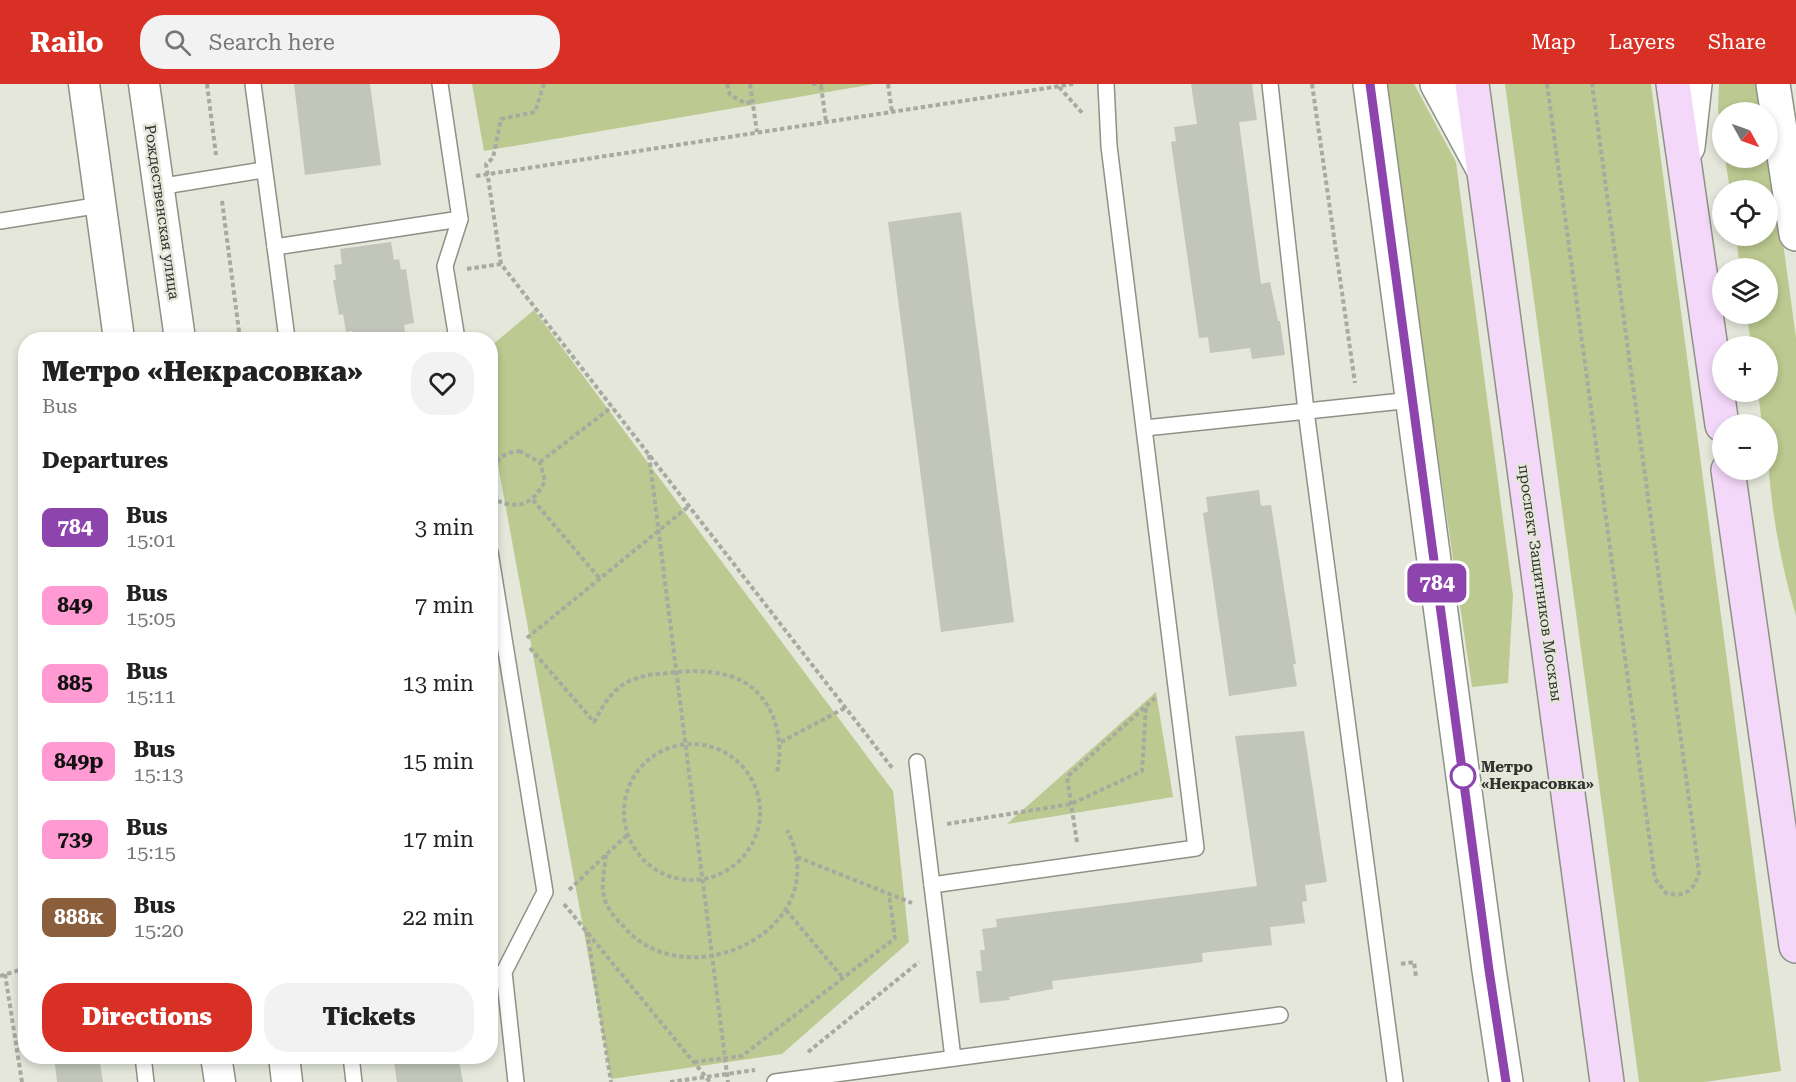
<!DOCTYPE html>
<html lang="en">
<head>
<meta charset="utf-8">
<style>
	body { margin:0; font-family:"Roboto Serif",serif; background:#f2f2f2; color:#222; height:100vh; display:flex; flex-direction:column; font-size:22px; white-space:nowrap }
	* { box-sizing:border-box; margin:0 }
	p { font-size:20px; color:#767676 }
	.icon { flex:none; width:33px; height:33px; fill:none; stroke:currentColor; stroke-width:2; stroke-linecap:round; stroke-linejoin:round }
	.map { position:relative; flex:1; overflow:hidden }
	.drawer { position:absolute; left:18px; top:248px; width:480px; height:732px; display:flex; flex-direction:column; background:#fff; border-radius:24px; box-shadow:0 3px 9px #0003 }
	.drawer>* { flex:none }
	.badge { padding:0 12px; border-radius:9px; font-size:21px; line-height:39px }
	.needle { width:39px; rotate:130deg }
	.fabs { position:absolute; left:1712px; top:18px; display:grid; gap:12px }
	.fabs a { display:grid; place-items:center; width:66px; height:66px; border-radius:50%; background:#fff; box-shadow:0 3px 9px #0003; font-size:30px }
	.map>.badge { position:absolute; translate:-50% -50%; box-shadow:0 0 0 3px #fff }
	h2 { padding:0 24px; font-size:22px; line-height:54px }
	.round { display:grid; place-items:center; flex:none; width:63px; height:63px; border-radius:24px; background:#f2f2f2 }
	.summary { display:flex; align-items:center; justify-content:space-between; height:102px; padding:0 24px }
	h1 { font-size:28px; font-weight:800; line-height:45px }
	.action { display:flex; gap:12px; margin-top:auto; padding:12px 24px }
	.action a { flex:1; height:69px; border-radius:24px; background:#d93025; color:#fff; font-size:24px; font-weight:800; line-height:69px; text-align:center }
	.action a+a { background:#f2f2f2; color:#222 }
	ul { padding:0; list-style:none }
	li { display:flex; align-items:center; gap:18px; height:78px; padding:0 24px }
	li div { flex:1 }
	li b { display:block; font-size:22px }
	li em { font-style:normal }
	li .badge { min-width:66px; font-weight:700; text-align:center }
	header { display:flex; align-items:center; gap:36px; box-sizing:border-box; height:84px; padding:0 30px; background:#d93025; color:#fff }
	header strong { font-size:28px }
	nav { display:flex; gap:33px; margin-inline-start:auto; font-size:21px }
	.search { width:420px; height:54px; background:#f2f2f2; display:flex; align-items:center; gap:15px; box-sizing:border-box; padding:0 21px; border-radius:24px; color:#767676; font-size:22px }
	.map>svg:first-child { display:block }
	.green { fill:#bcc990 }
	.building { fill:#c2c5b9 }
	.lines { fill:none; stroke-linecap:round; stroke-linejoin:round }
	.service-casing { stroke:#8e9185; stroke-width:18 }
	.minor-casing { stroke:#8e9185; stroke-width:33 }
	.tertiary-casing { stroke:#8e9185; stroke-width:36 }
	.secondary-casing { stroke:#8e9185; stroke-width:36 }
	.path { stroke:#a8aaa0; stroke-width:4; stroke-dasharray:4.5 3; stroke-linecap:butt }
	.service { stroke:#fff; stroke-width:15 }
	.minor { stroke:#fff; stroke-width:30 }
	.tertiary { stroke:#fff; stroke-width:33 }
	.secondary { stroke:#f3d8f9; stroke-width:33 }
	.line-casing { stroke:#fff; stroke-width:14 }
	.line { stroke:#8e44ad; stroke-width:9 }
	.stop-dot { fill:#fff; stroke:#8e44ad; stroke-width:3 }
	.labels { text-anchor:middle; stroke-width:5; stroke-linejoin:round; paint-order:stroke }
	.street-label { font-size:15px; fill:#31322d; stroke:#e4e7da }
	.stop-label { font-size:15px; font-weight:bold; fill:#31322d; stroke:#e4e7da; text-anchor:start }
</style>
</head>
<body>
<header>
<strong>Railo</strong>
<div class="search"><svg class="icon" aria-label="search" viewBox="0 0 24 24"><circle cx="10" cy="10" r="6"/><path d="M15 15l6 6"/></svg>Search here</div>
<nav><a>Map</a><a>Layers</a><a>Share</a></nav>
</header>
<div class="map">
<svg width="1796" height="998" viewBox="0 0 1796 998">
	<rect width="100%" height="100%" fill="#e4e7da"/>
	<g class="green">
		<path d="M472 0H874L484 67Z"/>
		<path d="M1383 0H1414L1456 78 1513 512 1508 599 1472 603Z"/>
		<path d="M1505 0H1651L1781 987 1705 998H1639Z"/>
		<path d="M1719 0H1761L1765 28H1722V52L1718 25Z"/>
		<path d="M1767 41 1796 254V532C1778 470 1767 405 1767 340H1762L1758 308H1767V262H1751L1747 230H1767V184H1740L1736 152H1767V106H1730L1725 74H1767Z"/>
		<path d="M534 226 893 707 909 858 782 970 611 995 491 343V262Z"/>
		<path d="M1156 608 1173 713 1007 740Z"/>
	</g>
	<g class="building">
		<path d="M294 0H370L381 81 305 91Z"/>
		<path d="M1191 0H1252L1257 36 1239 38 1261 200 1270 198 1278 237H1280L1285 271 1252 275 1250 264 1210 269 1208 253 1199 254 1171 58 1176 57 1174 43 1197 40Z"/>
		<path d="M961 128 1014 538 941 548 888 138Z"/>
		<path d="M391 158 394 176 399 175 401 186 406 185 414 239 404 241 406 255H353L352 247 346 248 343 230 339 231 333 196H336L334 181 342 180 340 165Z"/>
		<path d="M1259 406 1261 422 1271 421 1296 580H1293L1297 602 1229 612 1203 429 1208 428 1206 413Z"/>
		<path d="M1304 647 1327 798 1305 801 1307 817 1302 818 1305 839 1270 843 1272 861 1202 869 1203 878 1052 897 1053 905 1009 913 1010 916 980 919 976 887H982L980 866H985L982 845 997 843 996 835 1257 802 1235 652Z"/>
		<path d="M54 972H99L103 998H57Z"/>
		<path d="M393 972H458L463 998H397Z"/>
	</g>
	<g class="lines">
		<defs>
			<g id="service">
				<path d="M253 0 275 163"/>
				<path d="M1270 0 1306 327 1395 998"/>
				<path d="M158 103 263 86"/>
				<path d="M0 137 101 121"/>
				<path d="M287 255 275 163 460 135 440 0"/>
				<path d="M457 255 445 182 460 135"/>
				<path d="M1145 344 1412 316"/>
				<path d="M490 468 545 808 504 888 516 998"/>
				<path d="M917 678 953 974"/>
				<path d="M932 801 1196 764 1109 62 1106 0"/>
				<path d="M143 972 146 998"/>
				<path d="M351 972 354 998"/>
				<path d="M775 998 1280 931"/>
			</g>
			<g id="minor">
				<path d="M84 0 119 255"/>
				<path d="M144 0 180 255"/>
				<path d="M216 972 220 998"/>
				<path d="M284 972 287 998"/>
			</g>
			<g id="tertiary">
				<path d="M1370 0 1489 886 1506 998"/>
				<path d="M1437 0 1483 85"/>
				<path d="M1773 0 1796 150"/>
				<path d="M1688 63 1695 0"/>
			</g>
			<g id="secondary">
				<path d="M1472 0 1607 998"/>
				<path d="M1673 0 1722 341"/>
				<path d="M1728 386 1796 862"/>
			</g>
		</defs>
		<use href="#service" class="service-casing"/>
		<use href="#minor" class="minor-casing"/>
		<use href="#tertiary" class="tertiary-casing"/>
		<use href="#secondary" class="secondary-casing"/>
		<g class="path">
			<path d="M207 0 216 71"/>
			<path d="M727 0 730 11 745 19 753 18"/>
			<path d="M750 0 757 48"/>
			<path d="M812 0H823"/>
			<path d="M888 0 892 28"/>
			<path d="M1312 0 1355 299"/>
			<path d="M1547 0 1655 795 1666 809C1684 814 1694 807 1699 789L1592 0"/>
			<path d="M821 2 826 38"/>
			<path d="M1059 3 1084 31"/>
			<path d="M476 92 1073 0"/>
			<path d="M222 117 240 255"/>
			<path d="M501 180 486 80 493 74 501 35 535 28 544 0"/>
			<path d="M467 185 501 180 893 685"/>
			<path d="M519 367 540 378 545 397C534 419 520 426 498 417 487 394 490 370 519 367Z"/>
			<path d="M649 371 728 998"/>
			<path d="M540 378 612 323"/>
			<path d="M533 416 600 495"/>
			<path d="M527 554 689 422"/>
			<path d="M530 564 594 638C601 625 608 612 621 602 635 592 653 590 669 589 691 586 711 586 733 593 771 606 786 652 777 688"/>
			<path d="M781 658 845 624"/>
			<circle cx="692" cy="728" r="68"/>
			<path d="M947 740 1071 720 1142 687 1146 622"/>
			<path d="M1077 758 1067 693 1155 614"/>
			<path d="M606 771C605 783 601 800 604 812 606 824 616 835 624 843 688 917 838 844 787 746"/>
			<path d="M797 773 912 819"/>
			<path d="M569 806 627 751"/>
			<path d="M564 820 710 998"/>
			<path d="M786 826 843 894"/>
			<path d="M587 848 611 998"/>
			<path d="M1401 880 1414 878 1416 893"/>
			<path d="M5 890 22 998"/>
			<path d="M0 892 26 884"/>
			<path d="M808 968 919 878"/>
			<path d="M694 978 742 972 895 854 889 810"/>
			<path d="M670 998 755 986"/>
		</g>
		<use href="#service" class="service"/>
		<use href="#minor" class="minor"/>
		<use href="#tertiary" class="tertiary"/>
		<use href="#secondary" class="secondary"/>
	</g>
	<g class="lines">
		<defs>
			<path id="line" d="M1370 0 1489 886 1506 998"/>
		</defs>
		<use href="#line" class="line-casing"/>
		<use href="#line" class="line"/>
	</g>
	<circle class="stop-dot" cx="1463" cy="692" r="12"/>
	<g class="labels">
		<g class="street-label">
			<text transform="translate(162 128) rotate(82)" y="5">Рождественская улица</text>
			<text transform="translate(1540 499) rotate(82)" y="5">проспект Защитников Москвы</text>
		</g>
		<g class="stop-label">
			<text x="1481" y="688">Метро<tspan x="1481" dy="17">«Некрасовка»</tspan></text>
		</g>
	</g>
</svg>
<div class="fabs">
<a><svg class="needle" viewBox="-14 -14 28 28"><path d="M0-13l5 13h-10z" fill="#e53935"/><path d="M0 13l5-13h-10z" fill="#767676"/></svg></a>
<a><svg class="icon" aria-label="locate" viewBox="0 0 24 24"><circle cx="12" cy="12" r="6"/><path d="M12 2v4M12 18v4M2 12h4M18 12h4"/></svg></a>
<a><svg class="icon" aria-label="layers" viewBox="0 0 24 24"><path d="M12 4l9 5-9 5-9-5zM3 14l9 5 9-5"/></svg></a>
<a>+</a>
<a>−</a>
</div>
<b class="badge" style="left:1437px;top:499px;background:#8e44ad;color:#fff">784</b>
<section class="drawer">
<div class="summary"><div><h1>Метро «Некрасовка»</h1><p>Bus</p></div><a class="round"><svg class="icon" aria-label="heart" viewBox="0 0 24 24"><path d="M12 20l-8-8c-3-5 5-10 8-4 3-6 11-1 8 4z"/></svg></a></div>
<h2>Departures</h2>
<ul>
<li><span class="badge" style="background:#8e44ad;color:#fff">784</span><div><b>Bus</b><p>15:01</p></div><em>3 min</em></li>
<li><span class="badge" style="background:#ff9ad2;color:#111">849</span><div><b>Bus</b><p>15:05</p></div><em>7 min</em></li>
<li><span class="badge" style="background:#ff9ad2;color:#111">885</span><div><b>Bus</b><p>15:11</p></div><em>13 min</em></li>
<li><span class="badge" style="background:#ff9ad2;color:#111">849р</span><div><b>Bus</b><p>15:13</p></div><em>15 min</em></li>
<li><span class="badge" style="background:#ff9ad2;color:#111">739</span><div><b>Bus</b><p>15:15</p></div><em>17 min</em></li>
<li><span class="badge" style="background:#8b5e3c;color:#fff">888к</span><div><b>Bus</b><p>15:20</p></div><em>22 min</em></li>
</ul>
<div class="action"><a>Directions</a><a>Tickets</a></div>
</section>
</div>
</body>
</html>
